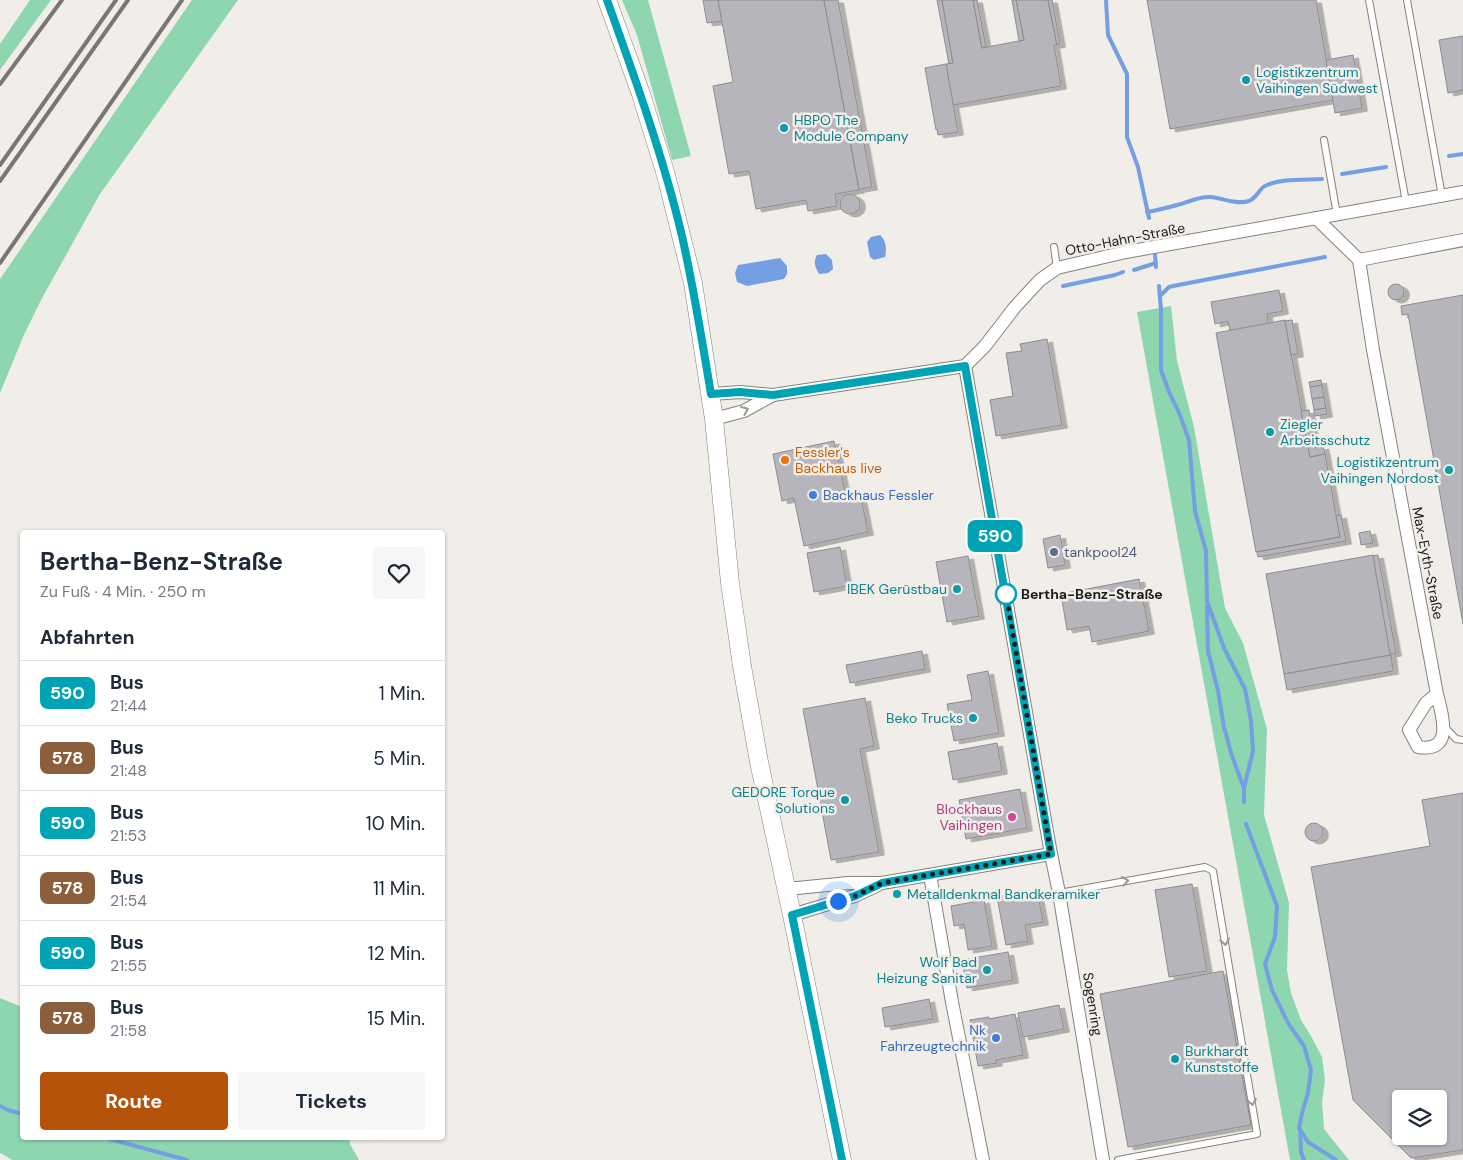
<!DOCTYPE html>
<html lang="de">
<head>
<meta charset="utf-8">
<style>
	body { margin:0; font-family:"DM Sans",sans-serif; background:#f6f6f7; color:#1f2937; height:100vh; display:flex; flex-direction:column; font-size:19px; white-space:nowrap }
	* { box-sizing:border-box; margin:0 }
	p { font-size:16px; color:#747a83 }
	.icon { flex:none; width:28px; height:28px; fill:none; stroke:currentColor; stroke-width:2; stroke-linecap:round; stroke-linejoin:round }
	.map { position:relative; flex:1; overflow:hidden }
	.drawer { position:absolute; left:20px; top:530px; width:425px; height:610px; display:flex; flex-direction:column; background:#fff; border-radius:5px; box-shadow:0 1px 4px #0004 }
	.drawer>* { flex:none }
	.badge { padding:0 10px; border-radius:8px; font-size:18px; line-height:32px }
	.fabs { position:absolute; left:1392px; top:1090px; display:grid; gap:10px }
	.fabs a { display:grid; place-items:center; width:55px; height:55px; border-radius:5px; background:#fff; box-shadow:0 1px 4px #0004; font-size:25px }
	.you { position:absolute; width:25px; height:25px; margin:-12px; border:4px solid #fff; border-radius:50%; background:#1a73e8; box-shadow:0 0 0 8px #1a73e833 }
	.map>.badge { position:absolute; translate:-50% -50%; box-shadow:0 0 0 2px #fff }
	h2 { padding:0 20px; font-size:19px; line-height:45px }
	.round { display:grid; place-items:center; flex:none; width:52px; height:52px; border-radius:5px; background:#f6f6f7 }
	.head { display:flex; align-items:center; justify-content:space-between; height:85px; padding:0 20px }
	h1 { font-size:24px; font-weight:700; line-height:38px }
	.primary-button { display:flex; gap:10px; margin-top:auto; padding:10px 20px }
	.primary-button a { flex:1; height:58px; border-radius:5px; background:#b45309; color:#fff; font-size:20px; font-weight:700; line-height:58px; text-align:center }
	.primary-button a+a { background:#f6f6f7; color:#1f2937 }
	ul { padding:0; list-style:none }
	li { display:flex; align-items:center; gap:15px; height:65px; padding:0 20px; border-top:1px solid #e0e1e3 }
	li div { flex:1 }
	li b { display:block; font-size:19px }
	li em { font-style:normal }
	li .badge { min-width:55px; font-weight:700; text-align:center }
	.map>svg:first-child { display:block }
	.green { fill:#8ed6b0 }
	.water { fill:#749fe3 }
	.lines { fill:none; stroke-linecap:round; stroke-linejoin:round }
	.stream { stroke:#749fe3; stroke-width:4 }
	.building { fill:#b5b5bb; stroke:#8c8c92; fill-rule:evenodd; filter:url(#shadow) }
	.lane-casing { stroke:#86827e; stroke-width:8 }
	.street-casing { stroke:#86827e; stroke-width:14 }
	.secondary-casing { stroke:#86827e; stroke-width:19 }
	.lane { stroke:#fff; stroke-width:6 }
	.street { stroke:#fff; stroke-width:12 }
	.secondary { stroke:#fff; stroke-width:18 }
	.rail { stroke:#797773; stroke-width:4 }
	.oneway { stroke:#999998 }
	.line-casing { stroke:#fff; stroke-width:11 }
	.line { stroke:#00a3b4; stroke-width:8 }
	.walk { stroke:#1d1c1a; stroke-width:5; stroke-dasharray:0 9 }
	.culture-dot { fill:#0f9aa8; stroke:#f1ede8; stroke-width:2 }
	.food-dot { fill:#e8710a; stroke:#f1ede8; stroke-width:2 }
	.shop-dot { fill:#3f7fe0; stroke:#f1ede8; stroke-width:2 }
	.service-dot { fill:#5c6f8a; stroke:#f1ede8; stroke-width:2 }
	.stop-dot { fill:#fff; stroke:#00a3b4; stroke-width:2.5 }
	.hotel-dot { fill:#d1479c; stroke:#f1ede8; stroke-width:2 }
	.labels { text-anchor:middle; stroke-width:5; stroke-linejoin:round; paint-order:stroke }
	.culture-label { font-size:14px; fill:#0d838f; stroke:#f1ede8; text-anchor:start }
	.street-label { font-size:14px; fill:#1d1c1a; stroke:#f1ede8 }
	.food-label { font-size:14px; fill:#c56008; stroke:#f1ede8; text-anchor:start }
	.shop-label { font-size:14px; fill:#366cbe; stroke:#f1ede8; text-anchor:start }
	.service-label { font-size:14px; fill:#4e5e75; stroke:#f1ede8; text-anchor:start }
	.stop-label { font-size:14px; font-weight:bold; fill:#1d1c1a; stroke:#f1ede8; text-anchor:start }
	.hotel-label { font-size:14px; fill:#b23c85; stroke:#f1ede8; text-anchor:end }
</style>
</head>
<body>
<div class="map">
<svg width="1463" height="1160" viewBox="0 0 1463 1160">
	<defs>
		<filter id="shadow"><feDropShadow dx="5.5" dy="3" stdDeviation="0" flood-color="#0004"/></filter>
	</defs>
	<rect width="100%" height="100%" fill="#f1ede8"/>
	<g class="green">
		<path d="M30 0H51L0 70V44Z"/>
		<path d="M192 0H238L100 194 41 300 23 337 0 393V279Z"/>
		<path d="M622 0H648L691 156 672 160 637 35Z"/>
		<path d="M1171 306 1177 361 1194 427 1225 608 1243 643 1267 729 1264 815 1289 903 1287 970 1291 993 1301 1020 1311 1036 1322 1057 1325 1080 1322 1102 1324 1129 1349 1160H1290L1137 312Z"/>
		<path d="M0 998 22 1007V1138H349L350 1144 359 1160H12L0 1153Z"/>
	</g>
	<g class="water">
		<path d="M880 235C886 240 887 250 885 257L874 260 870 257 867 242 871 237Z"/>
		<path d="M826 254 832 260 833 269 828 273 819 274C815 267 813 262 817 255Z"/>
		<path d="M780 258 787 266V274L784 279 747 286 737 282 735 273 738 265Z"/>
	</g>
	<g class="lines">
		<g class="stream">
			<path d="M1106 0 1108 35 1127 74V137L1138 167 1149 218"/>
			<path d="M1449 156 1463 154"/>
			<path d="M1342 174 1386 167"/>
			<path d="M1147 212C1159 210 1170 207 1181 204 1191 201 1200 196 1211 197 1222 198 1237 205 1249 201 1257 198 1259 189 1265 186 1280 178 1305 180 1322 179"/>
			<path d="M1155 255 1156 267"/>
			<path d="M1134 270 1156 263"/>
			<path d="M1063 286 1115 275 1123 272"/>
			<path d="M1159 286 1161 310V370L1169 392 1180 415 1189 440 1195 511 1206 551 1207 601 1224 648 1245 689 1251 721 1253 751 1244 788V802"/>
			<path d="M1160 296 1169 287 1178 285 1325 257"/>
			<path d="M1207 606 1208 651 1218 691 1224 727 1232 756 1244 788"/>
			<path d="M1246 824 1277 906 1275 937 1265 964 1272 990 1288 1023 1304 1046 1311 1070 1308 1093 1302 1113 1299 1128 1308 1142 1336 1160"/>
			<path d="M0 1106 8 1110 22 1114"/>
			<path d="M1300 1130 1301 1152 1304 1160"/>
			<path d="M106 1138 187 1160"/>
		</g>
	</g>
	<g class="building">
		<path d="M703 0H718L722 21 707 23Z"/>
		<path d="M718 0H824L859 190 835 194 837 206 808 211 806 200 756 209 749 171 729 174 713 86 733 82Z"/>
		<path d="M824 0H838L872 187 859 189Z"/>
		<path d="M937 0H942L953 63 949 64Z"/>
		<path d="M942 0H973L982 48 1024 40 1016 0H1048L1057 45H1054L1061 86 953 105 946 64 953 63Z"/>
		<path d="M973 0H977L986 47 982 48Z"/>
		<path d="M1012 0H1016L1024 40 1019 41Z"/>
		<path d="M1048 0H1052L1060 44 1057 45Z"/>
		<path d="M1147 0H1316L1333 100 1170 129Z"/>
		<path d="M1463 36V90L1448 93 1439 40Z"/>
		<path d="M1353 55 1362 108 1335 113 1326 60Z"/>
		<path d="M946 64 958 132 938 135 937 129 936 130 925 68Z"/>
		<circle cx="850" cy="204" r="10"/>
		<circle cx="1396" cy="292" r="8"/>
		<path d="M1279 290 1283 311 1267 314 1268 324 1230 331 1228 321 1215 324 1211 302Z"/>
		<path d="M1463 295V624L1408 314 1402 315 1401 306Z"/>
		<path d="M1285 320 1310 457 1325 454 1340 537 1256 552 1216 333Z"/>
		<path d="M1292 320 1298 354 1291 355 1285 321Z"/>
		<path d="M1047 339 1062 425 996 436 990 400 1013 396 1006 353 1022 351 1020 344Z"/>
		<path d="M1321 380 1322 385 1310 387 1309 382Z"/>
		<path d="M1322 385 1324 397 1312 399 1310 387Z"/>
		<path d="M1324 397 1326 408 1314 410 1312 399Z"/>
		<path d="M1326 408 1327 414 1315 416 1314 410Z"/>
		<path d="M1309 410 1315 448 1323 446 1325 454 1310 457 1301 411Z"/>
		<path d="M834 441 846 496 860 493 868 532 804 546 794 498 782 501 773 454Z"/>
		<path d="M1341 515 1346 541 1258 557 1257 552 1340 537 1336 516Z"/>
		<path d="M1370 531 1373 543 1361 545 1359 533Z"/>
		<path d="M1060 535 1065 565 1048 568 1043 539Z"/>
		<path d="M840 547 847 586 814 592 807 553Z"/>
		<path d="M1373 555 1391 655 1284 674 1266 574Z"/>
		<path d="M1378 555 1396 653 1390 654 1373 556Z"/>
		<path d="M968 556 979 616 947 622 936 562Z"/>
		<path d="M1139 579 1149 631 1092 642 1089 626 1067 630 1061 594Z"/>
		<path d="M922 651 925 669 850 683 846 665Z"/>
		<path d="M1391 655 1393 671 1287 690 1284 674Z"/>
		<path d="M988 671 999 733 954 741 947 704 972 700 967 675Z"/>
		<path d="M865 698 874 746 860 749 879 852 831 860 803 709Z"/>
		<path d="M997 743 1002 771 953 780 948 752Z"/>
		<path d="M1020 789 1027 828 966 839 959 800Z"/>
		<path d="M1463 793V1150L1411 1158 1353 1100 1311 867 1430 846 1422 800ZM1401 1099H1439V1136H1401Z"/>
		<circle cx="1314" cy="832" r="9"/>
		<path d="M1192 884 1207 971 1169 977 1155 890Z"/>
		<path d="M1037 890 1043 922 1025 925 1028 941 1006 945 997 897Z"/>
		<path d="M984 900 992 946 968 950 964 924 954 926 951 906Z"/>
		<path d="M1008 952 1013 980 967 988 962 960Z"/>
		<path d="M1223 971 1251 1125 1128 1147 1100 994Z"/>
		<path d="M929 999 933 1019 885 1027 882 1008Z"/>
		<path d="M1059 1005 1064 1029 1023 1037 1018 1013Z"/>
		<path d="M1015 1014 1023 1055 996 1060 997 1063 978 1066 970 1020 989 1017V1019Z"/>
	</g>
	<g class="lines">
		<defs>
			<g id="lane">
				<path d="M1369 0 1406 202"/>
				<path d="M1407 0 1442 196"/>
				<path d="M1324 140 1337 215"/>
				<path d="M1054 247 1057 268"/>
				<path d="M1445 727 1456 739 1463 740"/>
				<path d="M1059 893 1205 867 1213 871 1257 1134 1118 1160"/>
			</g>
			<g id="street">
				<path d="M1316 218 1359 260"/>
				<path d="M1359 260 1373 350 1437 694 1426 703 1409 730 1418 747C1455 753 1442 714 1437 694"/>
				<path d="M1359 260 1463 240"/>
				<path d="M965 366 1051 854 1059 893 1103 1160"/>
				<path d="M711 394 741 392 773 395 965 366 985 346 1015 307 1040 280 1057 268 1126 252 1463 192"/>
				<path d="M714 419 744 411 773 395"/>
				<path d="M930 875 952 1002 983 1160"/>
				<path d="M787 889 848 883H882L1051 854"/>
				<path d="M792 915 855 896 878 885"/>
			</g>
			<path id="secondary" d="M607 0 641 94 666 175 693 283 714 419 730 583 742 666 759 762 792 915 842 1160"/>
		</defs>
		<use href="#lane" class="lane-casing"/>
		<use href="#street" class="street-casing"/>
		<use href="#secondary" class="secondary-casing"/>
		<use href="#lane" class="lane"/>
		<use href="#street" class="street"/>
		<use href="#secondary" class="secondary"/>
		<g class="rail">
			<path d="M0 84 62 0"/>
			<path d="M0 165 116 0"/>
			<path d="M0 181 128 0"/>
			<path d="M0 263 182 0"/>
		</g>
	</g>
	<defs><path id="oneway-chevron" d="M-2-3.5L2.5 0L-2 3.5" fill="none" stroke-width="1.6" stroke-linecap="round" stroke-linejoin="round" transform="scale(1.25)"/></defs>
	<g class="oneway">
		<use href="#oneway-chevron" transform="translate(745 410) rotate(-23)"/>
		<use href="#oneway-chevron" transform="translate(1125 881) rotate(-10)"/>
		<use href="#oneway-chevron" transform="translate(1225 942) rotate(81)"/>
		<use href="#oneway-chevron" transform="translate(1252 1102) rotate(80)"/>
	</g>
	<g class="lines">
		<defs>
			<path id="line" d="M607 0C635 78 663 156 682 236 694 289 702 341 711 394L740 392 773 395 965 366 1051 854 882 883 855 896 792 915 842 1160"/>
		</defs>
		<use href="#line" class="line-casing"/>
		<use href="#line" class="line"/>
		<path class="walk" d="M838 901 855 896 882 883 1051 854 1006 594"/>
	</g>
	<g class="culture-dot">
		<circle cx="1246" cy="80" r="5"/>
		<circle cx="784" cy="128" r="5"/>
		<circle cx="1270" cy="432" r="5"/>
		<circle cx="1449" cy="470" r="5"/>
		<circle cx="957" cy="589" r="5"/>
		<circle cx="973" cy="718" r="5"/>
		<circle cx="845" cy="800" r="5"/>
		<circle cx="897" cy="894" r="5"/>
		<circle cx="987" cy="970" r="5"/>
		<circle cx="1175" cy="1059" r="5"/>
	</g>
	<circle class="food-dot" cx="785" cy="460" r="5"/>
	<g class="shop-dot">
		<circle cx="813" cy="495" r="5"/>
		<circle cx="996" cy="1038" r="5"/>
	</g>
	<circle class="service-dot" cx="1054" cy="552" r="5"/>
	<circle class="stop-dot" cx="1006" cy="594" r="10"/>
	<circle class="hotel-dot" cx="1012" cy="817" r="5"/>
	<g class="labels">
		<g class="culture-label">
			<text x="1256" y="77">Logistikzentrum<tspan x="1256" dy="16">Vaihingen Südwest</tspan></text>
			<text x="794" y="125">HBPO The<tspan x="794" dy="16">Module Company</tspan></text>
			<text x="1280" y="429">Ziegler<tspan x="1280" dy="16">Arbeitsschutz</tspan></text>
			<text x="1439" y="467" text-anchor="end">Logistikzentrum<tspan x="1439" dy="16">Vaihingen Nordost</tspan></text>
			<text x="947" y="594" text-anchor="end">IBEK Gerüstbau</text>
			<text x="963" y="723" text-anchor="end">Beko Trucks</text>
			<text x="835" y="797" text-anchor="end">GEDORE Torque<tspan x="835" dy="16">Solutions</tspan></text>
			<text x="907" y="899">Metalldenkmal Bandkeramiker</text>
			<text x="977" y="967" text-anchor="end">Wolf Bad<tspan x="977" dy="16">Heizung Sanitär</tspan></text>
			<text x="1185" y="1056">Burkhardt<tspan x="1185" dy="16">Kunststoffe</tspan></text>
		</g>
		<g class="street-label">
			<text transform="translate(1125 239) rotate(-11)" y="5">Otto-Hahn-Straße</text>
			<text transform="translate(1428 563) rotate(79)" y="5">Max-Eyth-Straße</text>
			<text transform="translate(1093 1004) rotate(81)" y="5">Sogenring</text>
		</g>
		<g class="food-label">
			<text x="795" y="457">Fessler's<tspan x="795" dy="16">Backhaus live</tspan></text>
		</g>
		<g class="shop-label">
			<text x="823" y="500">Backhaus Fessler</text>
			<text x="986" y="1035" text-anchor="end">Nk<tspan x="986" dy="16">Fahrzeugtechnik</tspan></text>
		</g>
		<g class="service-label">
			<text x="1064" y="557">tankpool24</text>
		</g>
		<g class="stop-label">
			<text x="1021" y="599">Bertha-Benz-Straße</text>
		</g>
		<g class="hotel-label">
			<text x="1002" y="814">Blockhaus<tspan x="1002" dy="16">Vaihingen</tspan></text>
		</g>
	</g>
</svg>
<div class="fabs">
<a><svg class="icon" aria-label="layers" viewBox="0 0 24 24"><path d="M12 4l9 5-9 5-9-5zM3 14l9 5 9-5"/></svg></a>
</div>
<div class="you" style="left:838px;top:901px"></div>
<b class="badge" style="left:995px;top:536px;background:#00a3b4;color:#fff">590</b>
<section class="drawer">
<div class="head"><div><h1>Bertha-Benz-Straße</h1><p>Zu Fuß · 4 Min. · 250 m</p></div><a class="round"><svg class="icon" aria-label="heart" viewBox="0 0 24 24"><path d="M12 20l-8-8c-3-5 5-10 8-4 3-6 11-1 8 4z"/></svg></a></div>
<h2>Abfahrten</h2>
<ul>
<li><span class="badge" style="background:#00a3b4;color:#fff">590</span><div><b>Bus</b><p>21:44</p></div><em>1 Min.</em></li>
<li><span class="badge" style="background:#8b5e3c;color:#fff">578</span><div><b>Bus</b><p>21:48</p></div><em>5 Min.</em></li>
<li><span class="badge" style="background:#00a3b4;color:#fff">590</span><div><b>Bus</b><p>21:53</p></div><em>10 Min.</em></li>
<li><span class="badge" style="background:#8b5e3c;color:#fff">578</span><div><b>Bus</b><p>21:54</p></div><em>11 Min.</em></li>
<li><span class="badge" style="background:#00a3b4;color:#fff">590</span><div><b>Bus</b><p>21:55</p></div><em>12 Min.</em></li>
<li><span class="badge" style="background:#8b5e3c;color:#fff">578</span><div><b>Bus</b><p>21:58</p></div><em>15 Min.</em></li>
</ul>
<div class="primary-button"><a>Route</a><a>Tickets</a></div>
</section>
</div>
</body>
</html>
